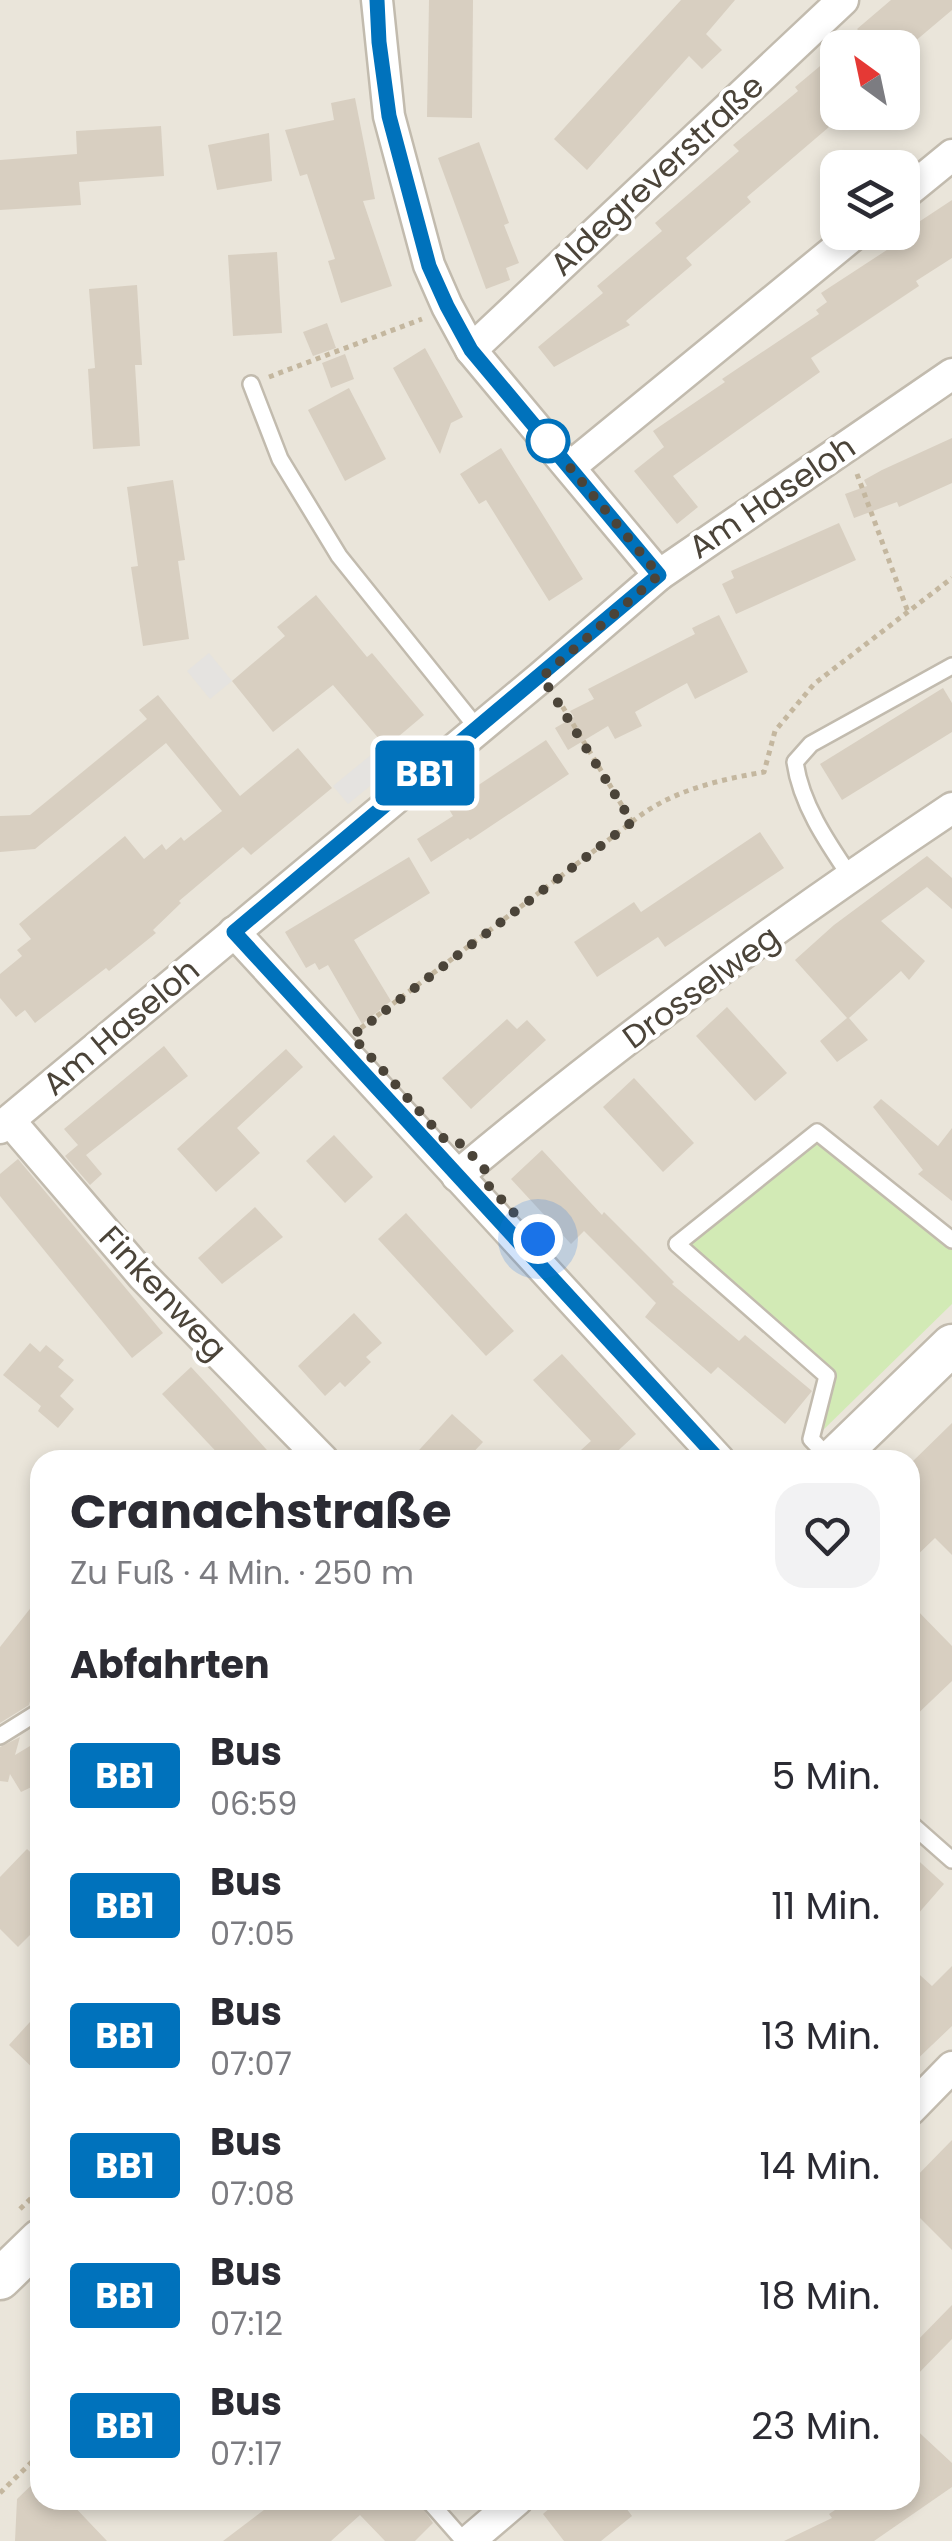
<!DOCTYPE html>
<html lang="de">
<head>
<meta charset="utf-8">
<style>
	body { margin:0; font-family:Poppins,sans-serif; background:#f2f2f3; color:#2b2b33; height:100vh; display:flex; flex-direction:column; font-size:38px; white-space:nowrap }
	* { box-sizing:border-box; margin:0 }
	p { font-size:32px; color:#7c7c81 }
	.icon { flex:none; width:55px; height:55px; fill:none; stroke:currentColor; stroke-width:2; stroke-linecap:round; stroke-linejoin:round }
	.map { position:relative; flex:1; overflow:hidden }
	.drawer { position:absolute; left:30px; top:1450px; width:890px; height:1060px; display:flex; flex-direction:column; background:#fff; border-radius:30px; box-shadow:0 5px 15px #0003 }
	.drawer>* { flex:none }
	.badge { padding:0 20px; border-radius:8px; font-size:35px; line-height:65px }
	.needle { width:65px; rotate:327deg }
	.controls { position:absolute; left:820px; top:30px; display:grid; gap:20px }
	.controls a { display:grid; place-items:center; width:100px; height:100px; border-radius:20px; background:#fff; box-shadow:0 5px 15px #0003; font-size:50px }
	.you { position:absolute; width:50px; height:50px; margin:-25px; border:8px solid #fff; border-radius:50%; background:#1a73e8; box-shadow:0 0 0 15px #1a73e833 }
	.map>.badge { position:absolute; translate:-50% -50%; box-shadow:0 0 0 5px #fff }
	h2 { padding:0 40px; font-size:38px; line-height:90px }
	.round { display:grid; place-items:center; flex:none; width:105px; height:105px; border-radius:30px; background:#f2f2f3 }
	.summary { display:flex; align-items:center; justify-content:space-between; height:170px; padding:0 40px }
	h1 { font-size:48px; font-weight:700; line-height:75px }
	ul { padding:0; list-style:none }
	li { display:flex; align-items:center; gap:30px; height:130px; padding:0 40px }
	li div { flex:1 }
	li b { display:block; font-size:38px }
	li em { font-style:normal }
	li .badge { min-width:110px; font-weight:700; text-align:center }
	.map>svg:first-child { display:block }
	.residential { fill:#eae5da; fill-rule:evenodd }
	.green { fill:#d2eab5 }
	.parking { fill:#e5e3e0 }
	.building { fill:#d8cfc1 }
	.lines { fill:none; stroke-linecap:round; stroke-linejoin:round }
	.service-casing { stroke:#c2bbae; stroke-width:20 }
	.minor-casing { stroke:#c2bbae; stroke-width:35 }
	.tertiary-casing { stroke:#c2bbae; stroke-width:45 }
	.path { stroke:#c4b79f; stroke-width:5; stroke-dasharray:5 5; stroke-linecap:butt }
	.service { stroke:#fff; stroke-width:15 }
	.minor { stroke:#fff; stroke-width:30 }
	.tertiary { stroke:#fff; stroke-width:40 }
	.line-casing { stroke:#fff; stroke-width:22 }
	.line { stroke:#0072bc; stroke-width:15 }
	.walk { stroke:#4b4439; stroke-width:10; stroke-dasharray:0 18 }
	.stop-dot { fill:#fff; stroke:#0072bc; stroke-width:5 }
	.labels { text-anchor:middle; stroke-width:8; stroke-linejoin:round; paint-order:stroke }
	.street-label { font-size:32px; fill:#4b4439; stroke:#fff }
</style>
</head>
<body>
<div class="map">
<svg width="952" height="2541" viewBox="0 0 952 2541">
	<rect width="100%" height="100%" fill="#f6f3ec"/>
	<path class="residential" d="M0 0H952V2541H0ZM838 48H902V112H838ZM838 168H902V232H838ZM40 1460H910V2500H40Z"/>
	<path class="green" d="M819 1140 952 1248V1304L818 1435 837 1375 688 1244Z"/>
	<g class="parking">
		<path d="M209 653 232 681 210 699 187 671Z"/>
		<path d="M377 750 392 768 348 804 333 786Z"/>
	</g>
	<g class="building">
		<path d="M429 0H473L472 118 427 117Z"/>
		<path d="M681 0H735L706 34 722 50 702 69 689 56 587 170 554 139Z"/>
		<path d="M891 0H952V10L907 48H842L860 32 857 29Z"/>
		<path d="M838 51V112L825 123 829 127 747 197 751 202 686 258 692 265 626 321 630 325 554 367 538 347 603 293 597 286 662 231 655 223 739 151 733 145 798 91 795 87Z"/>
		<path d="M355 98 375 199 363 201 392 286 341 303 328 261 335 259 307 174 300 176 285 130 334 120 331 103Z"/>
		<path d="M161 126 164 176 79 182 81 205 0 210V160L77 154 76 131Z"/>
		<path d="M269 133 272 181 217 190 208 145Z"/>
		<path d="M479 142 509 223 504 225 519 263 506 268 510 280 486 289 438 158Z"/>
		<path d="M952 200V258L916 281 919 286 811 358 820 372 673 476 698 507 677 524 634 471 664 447 653 431 725 382 722 379 819 314 816 310 827 302 821 293 893 246 890 241Z"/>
		<path d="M277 252 282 333 233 336 228 255Z"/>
		<path d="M137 285 142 365H135L140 446 93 449 88 369 95 368 89 289Z"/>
		<path d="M327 323 336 348 313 356 303 332Z"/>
		<path d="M425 348 463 417 451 423 440 454 393 368Z"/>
		<path d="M345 354 354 379 331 388 322 363Z"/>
		<path d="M349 388 386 459 345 481 308 410Z"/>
		<path d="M952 438V483L899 507 897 502 854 518 845 494 867 486 864 480 882 470Z"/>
		<path d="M501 448 583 579 549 601 486 500 479 504 460 474Z"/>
		<path d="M173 480 185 560 178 561 189 639 143 646 131 567 138 566 127 487Z"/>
		<path d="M839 523 856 560 736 614 722 584 734 578 731 571Z"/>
		<path d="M316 595 367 657 372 653 424 715 386 747 333 685 273 732 232 681 285 636 277 627Z"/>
		<path d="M719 615 748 672 695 699 687 683 635 712 642 726 615 739 608 726 568 750 555 728 574 717 570 711 594 699 588 689 695 634 692 628Z"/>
		<path d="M943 688 952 703V732L842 800 820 764Z"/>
		<path d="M158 695 240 796 298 748 332 788 251 855 243 847 179 901 181 903 153 930 156 933 109 971 106 968 35 1023 25 1010 16 1017 0 998V974L22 956 17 950 31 939 19 924 125 836 144 859 162 844 166 850 181 837 184 841 222 811 166 743 35 849 0 852V816L30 815 147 719 139 710Z"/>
		<path d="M546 740 569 774 470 840 468 838 431 862 417 839 453 816 447 806Z"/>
		<path d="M760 832 784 868 665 947 658 937 597 977 574 942 634 902 641 912Z"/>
		<path d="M927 856 952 878V909L927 887 881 921 925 961 909 980 901 971 849 1018 868 1040 837 1062 820 1041 847 1018 795 960 834 925Z"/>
		<path d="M409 857 430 893 354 940 391 1001 362 1024 328 965 319 970 315 963 306 968 285 932Z"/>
		<path d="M727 1007 787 1073 755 1101 696 1036Z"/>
		<path d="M507 1019 517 1029 527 1020 546 1040 471 1109 442 1078Z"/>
		<path d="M164 1046 188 1076 86 1155 102 1174 90 1185 65 1156 78 1145 64 1129Z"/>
		<path d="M286 1049 303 1067 237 1128 260 1153 216 1192 177 1149Z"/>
		<path d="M634 1078 694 1143 663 1172 603 1107Z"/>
		<path d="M881 1099 938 1146 952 1128V1201L918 1174 923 1170 873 1107Z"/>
		<path d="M334 1135 373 1177 345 1203 306 1161Z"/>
		<path d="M542 1150 602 1215 604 1212 674 1282 672 1284 739 1341 745 1335 812 1391 785 1424 718 1367 711 1374 645 1317 656 1303 584 1231 571 1244 511 1179Z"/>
		<path d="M18 1159 163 1333 132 1358 0 1196V1174Z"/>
		<path d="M255 1207 283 1237 222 1284 198 1258Z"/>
		<path d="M406 1213 514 1331 486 1356 378 1239Z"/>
		<path d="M354 1313 382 1343 366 1357 371 1362 345 1387 340 1382 325 1396 298 1366Z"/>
		<path d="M30 1343 40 1352 46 1345 64 1360 58 1367 74 1380 60 1396 74 1409 58 1428 38 1411 41 1406 3 1375Z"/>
		<path d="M562 1354 636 1434 608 1460H570L591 1441 533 1380Z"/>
		<path d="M191 1367 218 1396 276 1460H224L162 1394Z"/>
		<path d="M452 1414 483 1442 466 1460H410Z"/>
		<path d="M952 1423V1555L935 1538 910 1562V1464Z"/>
		<path d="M40 1596V1667L29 1705 0 1723V1647Z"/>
		<path d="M910 1603 952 1646V1681L910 1721Z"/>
		<path d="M20 1737 15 1755 40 1740V1783L21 1792 10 1774 8 1782 0 1781V1747Z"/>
		<path d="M27 1849 40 1861V1925L18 1947 0 1929V1877Z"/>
		<path d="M910 1853 944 1884 910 1923Z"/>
		<path d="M910 1966 932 1986 952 1966V2026L910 2066Z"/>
		<path d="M40 2011V2075L9 2045Z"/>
		<path d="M952 2140V2250L910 2208V2183Z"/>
		<path d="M952 2305V2339L910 2382V2348Z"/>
		<path d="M910 2424 952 2463V2487L874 2541H784L832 2518 829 2514 850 2500H910Z"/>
		<path d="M40 2477V2500H68L107 2541H15L17 2499Z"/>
		<path d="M277 2500H417L433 2523 415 2541H385L360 2515 331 2541H223Z"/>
		<path d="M559 2500H620L632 2516 601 2541H564L543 2514Z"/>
	</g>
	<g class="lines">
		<defs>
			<g id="service">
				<path d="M251 384 280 459 339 556 478 729"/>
				<path d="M850 876C827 842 801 804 795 762L811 744 952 666"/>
				<path d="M830 1459 811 1439 827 1376 677 1244 817 1132 952 1240"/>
				<path d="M0 1736 40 1711"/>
				<path d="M910 1823 952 1860"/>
				<path d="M428 2500 464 2541"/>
			</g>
			<g id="minor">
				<path d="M377 0 389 116 429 265 447 306 471 350 659 575"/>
				<path d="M902 196 952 155"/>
				<path d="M471 350 843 0"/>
				<path d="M570 467 857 232"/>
				<path d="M234 932 719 1460"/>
				<path d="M10 1121 143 1276 323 1460"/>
				<path d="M0 1128 541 677 659 575 952 374"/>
				<path d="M457 1176C614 1044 781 922 952 808"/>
				<path d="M910 2110 952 2067"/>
				<path d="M469 2541 517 2500"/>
			</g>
			<g id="tertiary">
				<path d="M833 1460 952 1345"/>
				<path d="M0 2279 40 2240"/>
			</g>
		</defs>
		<use href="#service" class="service-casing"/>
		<use href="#minor" class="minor-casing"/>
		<use href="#tertiary" class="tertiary-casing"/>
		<g class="path">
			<path d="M269 377 422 319"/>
			<path d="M857 474 908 612"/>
			<path d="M632 822C669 791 718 780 764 772L775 731 814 684 952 578"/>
			<path d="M361 1028 632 822 558 699"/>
			<path d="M20 2209 40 2190"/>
			<path d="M0 2493 40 2454"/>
		</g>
		<use href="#service" class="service"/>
		<use href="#minor" class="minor"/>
		<use href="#tertiary" class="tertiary"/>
	</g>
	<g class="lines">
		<defs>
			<path id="line" d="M377 0 379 42 389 116 429 266 447 306 471 350 659 575 234 932 719 1460"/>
		</defs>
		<use href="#line" class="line-casing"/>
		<use href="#line" class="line"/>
		<path class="walk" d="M538 1239 487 1184 485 1170 462 1144 446 1141 352 1036 632 822 542 677 659 575 548 441"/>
	</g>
	<circle class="stop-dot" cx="548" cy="441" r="20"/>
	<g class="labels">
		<g class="street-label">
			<text transform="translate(657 175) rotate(-43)" y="11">Aldegreverstraße</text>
			<text transform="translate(772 497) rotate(-34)" y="11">Am Haseloh</text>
			<text transform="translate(701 987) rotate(-36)" y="11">Drosselweg</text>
			<text transform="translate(121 1027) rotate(-40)" y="11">Am Haseloh</text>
			<text transform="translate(163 1293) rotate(47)" y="11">Finkenweg</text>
		</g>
	</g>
</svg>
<div class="controls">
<a><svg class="needle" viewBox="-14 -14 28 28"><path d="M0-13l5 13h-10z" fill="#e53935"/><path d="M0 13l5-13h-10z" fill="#7c7c81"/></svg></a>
<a><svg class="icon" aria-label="layers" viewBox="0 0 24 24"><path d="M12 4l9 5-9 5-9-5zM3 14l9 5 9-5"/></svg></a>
</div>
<div class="you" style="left:538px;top:1239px"></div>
<b class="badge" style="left:425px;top:773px;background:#0072bc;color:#fff">BB1</b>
<section class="drawer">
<div class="summary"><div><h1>Cranachstraße</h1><p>Zu Fuß · 4 Min. · 250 m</p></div><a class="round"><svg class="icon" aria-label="heart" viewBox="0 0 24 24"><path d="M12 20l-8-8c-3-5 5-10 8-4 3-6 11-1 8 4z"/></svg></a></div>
<h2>Abfahrten</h2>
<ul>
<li><span class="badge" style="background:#0072bc;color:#fff">BB1</span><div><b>Bus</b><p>06:59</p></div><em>5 Min.</em></li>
<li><span class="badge" style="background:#0072bc;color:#fff">BB1</span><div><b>Bus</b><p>07:05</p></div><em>11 Min.</em></li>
<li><span class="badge" style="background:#0072bc;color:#fff">BB1</span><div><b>Bus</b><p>07:07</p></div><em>13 Min.</em></li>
<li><span class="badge" style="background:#0072bc;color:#fff">BB1</span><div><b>Bus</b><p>07:08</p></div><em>14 Min.</em></li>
<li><span class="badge" style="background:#0072bc;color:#fff">BB1</span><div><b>Bus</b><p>07:12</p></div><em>18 Min.</em></li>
<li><span class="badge" style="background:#0072bc;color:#fff">BB1</span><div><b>Bus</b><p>07:17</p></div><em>23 Min.</em></li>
</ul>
</section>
</div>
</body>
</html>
